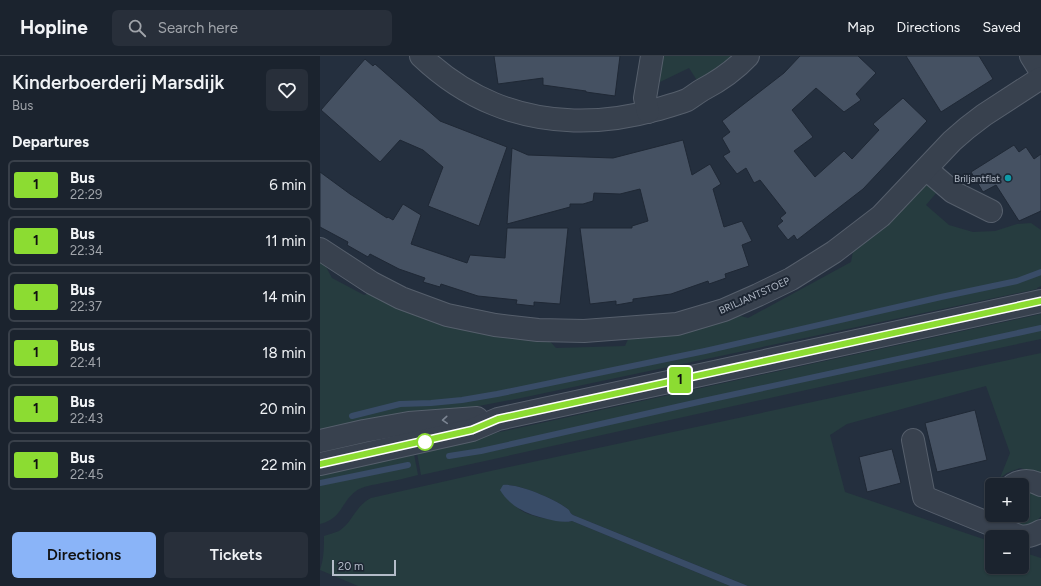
<!DOCTYPE html>
<html lang="en">
<head>
<meta charset="utf-8">
<style>
	body { margin:0; font-family:Figtree,sans-serif; background:#282f3a; color:#f1f3f6; height:100vh; display:flex; flex-direction:column; font-size:15px; white-space:nowrap }
	* { box-sizing:border-box; margin:0 }
	p { font-size:13px; color:#a0a4aa }
	.icon { flex:none; width:22px; height:22px; fill:none; stroke:currentColor; stroke-width:2; stroke-linecap:round; stroke-linejoin:round }
	.map { position:relative; flex:1; overflow:hidden }
	.details { display:flex; flex-direction:column; background:#1b232e; width:320px }
	.details>* { flex:none }
	.badge { padding:0 8px; border-radius:3px; font-size:14px; line-height:26px }
	.controls { position:absolute; left:665px; top:422px; display:grid; gap:8px }
	.controls a { display:grid; place-items:center; width:44px; height:44px; border-radius:6px; background:#1b232e; box-shadow:0 1px 3px #0004,0 0 0 1px #39404a; font-size:20px }
	.scale { position:absolute; left:12px; bottom:10px; width:64px; box-sizing:border-box; padding-left:4px; border:2px solid #b4bcc9; border-top:0; font-size:11px; line-height:14px; white-space:nowrap; color:#b4bcc9; -webkit-text-stroke:3px #1d2633; paint-order:stroke }
	.map>.badge { position:absolute; translate:-50% -50%; box-shadow:0 0 0 2px #fff }
	h2 { padding:0 12px; font-size:15px; line-height:36px }
	.round { display:grid; place-items:center; flex:none; width:42px; height:42px; border-radius:6px; background:#282f3a }
	.overview { display:flex; align-items:center; justify-content:space-between; height:68px; padding:0 12px }
	h1 { font-size:19px; font-weight:600; line-height:30px }
	.button { display:flex; gap:8px; margin-top:auto; padding:8px 12px }
	.button a { flex:1; height:46px; border-radius:6px; background:#8ab4f8; color:#111; font-size:16px; font-weight:600; line-height:46px; text-align:center }
	.button a+a { background:#282f3a; color:#f1f3f6 }
	ul { padding:0; list-style:none }
	li { display:flex; align-items:center; gap:12px; height:50px; margin:0 8px 6px; padding:0 4px; border:2px solid #39404a; border-radius:6px }
	li div { flex:1 }
	li b { display:block; font-size:15px }
	li em { font-style:normal }
	li .badge { min-width:44px; font-weight:700; text-align:center }
	header { display:flex; align-items:center; gap:24px; box-sizing:border-box; height:56px; padding:0 20px; background:#1b232e; border-bottom:1px solid #39404a }
	header strong { font-size:19px }
	nav { display:flex; gap:22px; margin-inline-start:auto; font-size:14px }
	.search { width:280px; height:36px; background:#282f3a; display:flex; align-items:center; gap:10px; box-sizing:border-box; padding:0 14px; border-radius:6px; color:#a0a4aa; font-size:15px }
	main { display:flex; flex:1; min-height:0 }
	.map>svg:first-child { display:block }
	.green { fill:#263c3f }
	.water { fill:#394c67 }
	.lines { fill:none; stroke-linecap:round; stroke-linejoin:round }
	.stream { stroke:#394c67; stroke-width:6 }
	.building { fill:#455162; stroke:#1f2835 }
	.minor-casing { stroke:#565f6c; stroke-width:24 }
	.minor { stroke:#38414e; stroke-width:22 }
	.oneway { stroke:#7c8592 }
	.line-casing { stroke:#fff; stroke-width:9 }
	.line { stroke:#8cdc32; stroke-width:6 }
	.culture-dot { fill:#0f9aa8; stroke:#1d2633; stroke-width:1.5 }
	.stop-dot { fill:#fff; stroke:#8cdc32; stroke-width:2 }
	.labels { text-anchor:middle; stroke-width:4; stroke-linejoin:round; paint-order:stroke }
	.poi-label { font-size:10px; fill:#b4bcc9; stroke:#1d2633; text-anchor:end }
	.street-label { font-size:10px; fill:#b4bcc9; stroke:#1d2633 }
</style>
</head>
<body>
<header>
<strong>Hopline</strong>
<div class="search"><svg class="icon" aria-label="search" viewBox="0 0 24 24"><circle cx="10" cy="10" r="6"/><path d="M15 15l6 6"/></svg>Search here</div>
<nav><a>Map</a><a>Directions</a><a>Saved</a></nav>
</header>
<main>
<section class="details">
<div class="overview"><div><h1>Kinderboerderij Marsdijk</h1><p>Bus</p></div><a class="round"><svg class="icon" aria-label="heart" viewBox="0 0 24 24"><path d="M12 20l-8-8c-3-5 5-10 8-4 3-6 11-1 8 4z"/></svg></a></div>
<h2>Departures</h2>
<ul>
<li><span class="badge" style="background:#8cdc32;color:#111">1</span><div><b>Bus</b><p>22:29</p></div><em>6 min</em></li>
<li><span class="badge" style="background:#8cdc32;color:#111">1</span><div><b>Bus</b><p>22:34</p></div><em>11 min</em></li>
<li><span class="badge" style="background:#8cdc32;color:#111">1</span><div><b>Bus</b><p>22:37</p></div><em>14 min</em></li>
<li><span class="badge" style="background:#8cdc32;color:#111">1</span><div><b>Bus</b><p>22:41</p></div><em>18 min</em></li>
<li><span class="badge" style="background:#8cdc32;color:#111">1</span><div><b>Bus</b><p>22:43</p></div><em>20 min</em></li>
<li><span class="badge" style="background:#8cdc32;color:#111">1</span><div><b>Bus</b><p>22:45</p></div><em>22 min</em></li>
</ul>
<div class="button"><a>Directions</a><a>Tickets</a></div>
</section>
<div class="map">
<svg width="721" height="530" viewBox="0 0 721 530">
	<rect width="100%" height="100%" fill="#242f3e"/>
	<g class="green">
		<path d="M342 0H415L378 26 369 12 340 26 338 24Z"/>
		<path d="M606 124 618 135 606 149 629 169 653 176 675 175 697 168 711 167 721 174V230L717 232V233L201 342 143 353 66 361 0 374V206L5 209 12 222 44 239 57 235 227 282 236 292 305 290 309 281 413 258 428 262 531 206 533 195Z"/>
		<path d="M721 258V283L618 305 101 419 97 397 152 382Z"/>
		<path d="M721 297V418L700 412 687 417 680 422 690 397 666 330 527 368 510 379 525 436 672 486V511H702V496L721 502V530H428L253 459C251 458 250 456 249 454 238 444 198 427 183 429 186 435 188 441 192 446 203 462 231 463 248 466L252 465 410 530H38L0 514C4 502 4 492 4 480 9 478 15 477 19 475 33 466 35 450 51 442L166 416Z"/>
		<path d="M94 398 98 419C86 422 74 425 62 427 53 429 43 430 36 435 20 447 23 462 0 468V413Z"/>
		<path d="M702 434 721 439V460C715 468 707 470 698 469L691 463 689 459H702Z"/>
	</g>
	<path class="water" d="M183 429C198 427 238 444 249 454 250 456 251 458 253 459L428 530H410L252 465C244 467 235 465 227 463 209 459 190 451 180 434Z"/>
	<g class="lines">
		<g class="stream">
			<path d="M32 360 80 348 111 347 142 344 177 338 385 295 621 241 697 225 721 216"/>
			<path d="M129 400 161 395 383 345 721 272"/>
			<path d="M0 427 88 409"/>
		</g>
	</g>
	<g class="building">
		<path d="M174 0H300L295 40 266 36V35L223 29V22L178 28Z"/>
		<path d="M480 0H538L556 17 536 38 541 44 524 56 496 32 472 54 493 81 474 95 495 121 524 95 532 103 559 74 553 68 583 42 607 65 543 133 477 184 474 179 468 184 457 170 463 165 460 162 466 157 440 124 434 127 426 112 417 118 403 100 410 96 402 82 410 76 402 65 464 17Z"/>
		<path d="M586 0H659L673 23 621 56Z"/>
		<path d="M45 3 53 10 55 8 120 65 187 91 159 170 108 150 123 111 103 94 80 84 60 106 1 54Z"/>
		<path d="M363 84 372 119 390 108 401 128 393 133 404 171 422 165 432 185 422 189 429 210 405 218 406 222 389 228 388 225 351 238 313 243V246L296 249V245L270 248 260 172H312V170L328 165 320 133 300 138 274 137 273 145 263 148H250V151L187 168 192 92 208 99 293 102Z"/>
		<path d="M694 89 699 96 706 91 714 103 721 98V155L699 165 676 129 663 136 651 116Z"/>
		<path d="M0 116 30 138 67 162 68 161 73 164 83 148 101 159 91 188 147 207 150 199 185 202 187 172H248L240 248 214 246V250L196 248 197 244 158 240 121 228 120 231 103 226 105 222 79 213 50 198 48 201 27 189 28 186 0 171Z"/>
		<path d="M655 354 667 404 617 416 605 367Z"/>
		<path d="M572 393 581 427 547 436 539 401Z"/>
	</g>
	<g class="lines">
		<defs>
			<g id="minor">
				<path d="M101 0C122 20 147 37 174 48 225 69 282 69 335 54 345 51 357 48 367 44 372 41 377 37 382 34 399 25 415 14 428 0"/>
				<path d="M711 0 721 16"/>
				<path d="M328 56 325 42 332 0"/>
				<path d="M606 113 633 136 671 155"/>
				<path d="M0 193 52 227 81 242 127 259 175 269 218 274 264 275 357 268 404 254 438 239 471 223 514 196 561 160 632 85 647 72 664 59 721 22"/>
				<path d="M593 384 604 441 699 480C707 482 714 479 721 475"/>
				<path d="M0 385 44 375 89 367 157 362"/>
				<path d="M0 408 152 374 178 363 721 245"/>
				<path d="M693 429C703 423 711 424 721 429"/>
			</g>
		</defs>
		<use href="#minor" class="minor-casing"/>
		<use href="#minor" class="minor"/>
	</g>
	<defs><path id="oneway-chevron" d="M-2-3.5L2.5 0L-2 3.5" fill="none" stroke-width="1.6" stroke-linecap="round" stroke-linejoin="round"/></defs>
	<use class="oneway" href="#oneway-chevron" transform="translate(125 364) rotate(176)"/>
	<g class="lines">
		<defs>
			<path id="line" d="M0 408 152 374 178 363 721 245"/>
		</defs>
		<use href="#line" class="line-casing"/>
		<use href="#line" class="line"/>
	</g>
	<circle class="culture-dot" cx="688" cy="122" r="4"/>
	<circle class="stop-dot" cx="105" cy="386" r="8"/>
	<g class="labels">
		<g class="poi-label">
			<text x="680" y="126">Briljantflat</text>
		</g>
		<g class="street-label">
			<text transform="translate(434 239) rotate(-24)" y="4">BRILJANTSTOEP</text>
		</g>
	</g>
</svg>
<div class="controls">
<a>+</a>
<a>−</a>
</div>
<div class="scale">20 m</div>
<b class="badge" style="left:360px;top:324px;background:#8cdc32;color:#111">1</b>
</div>
</main>
</body>
</html>
